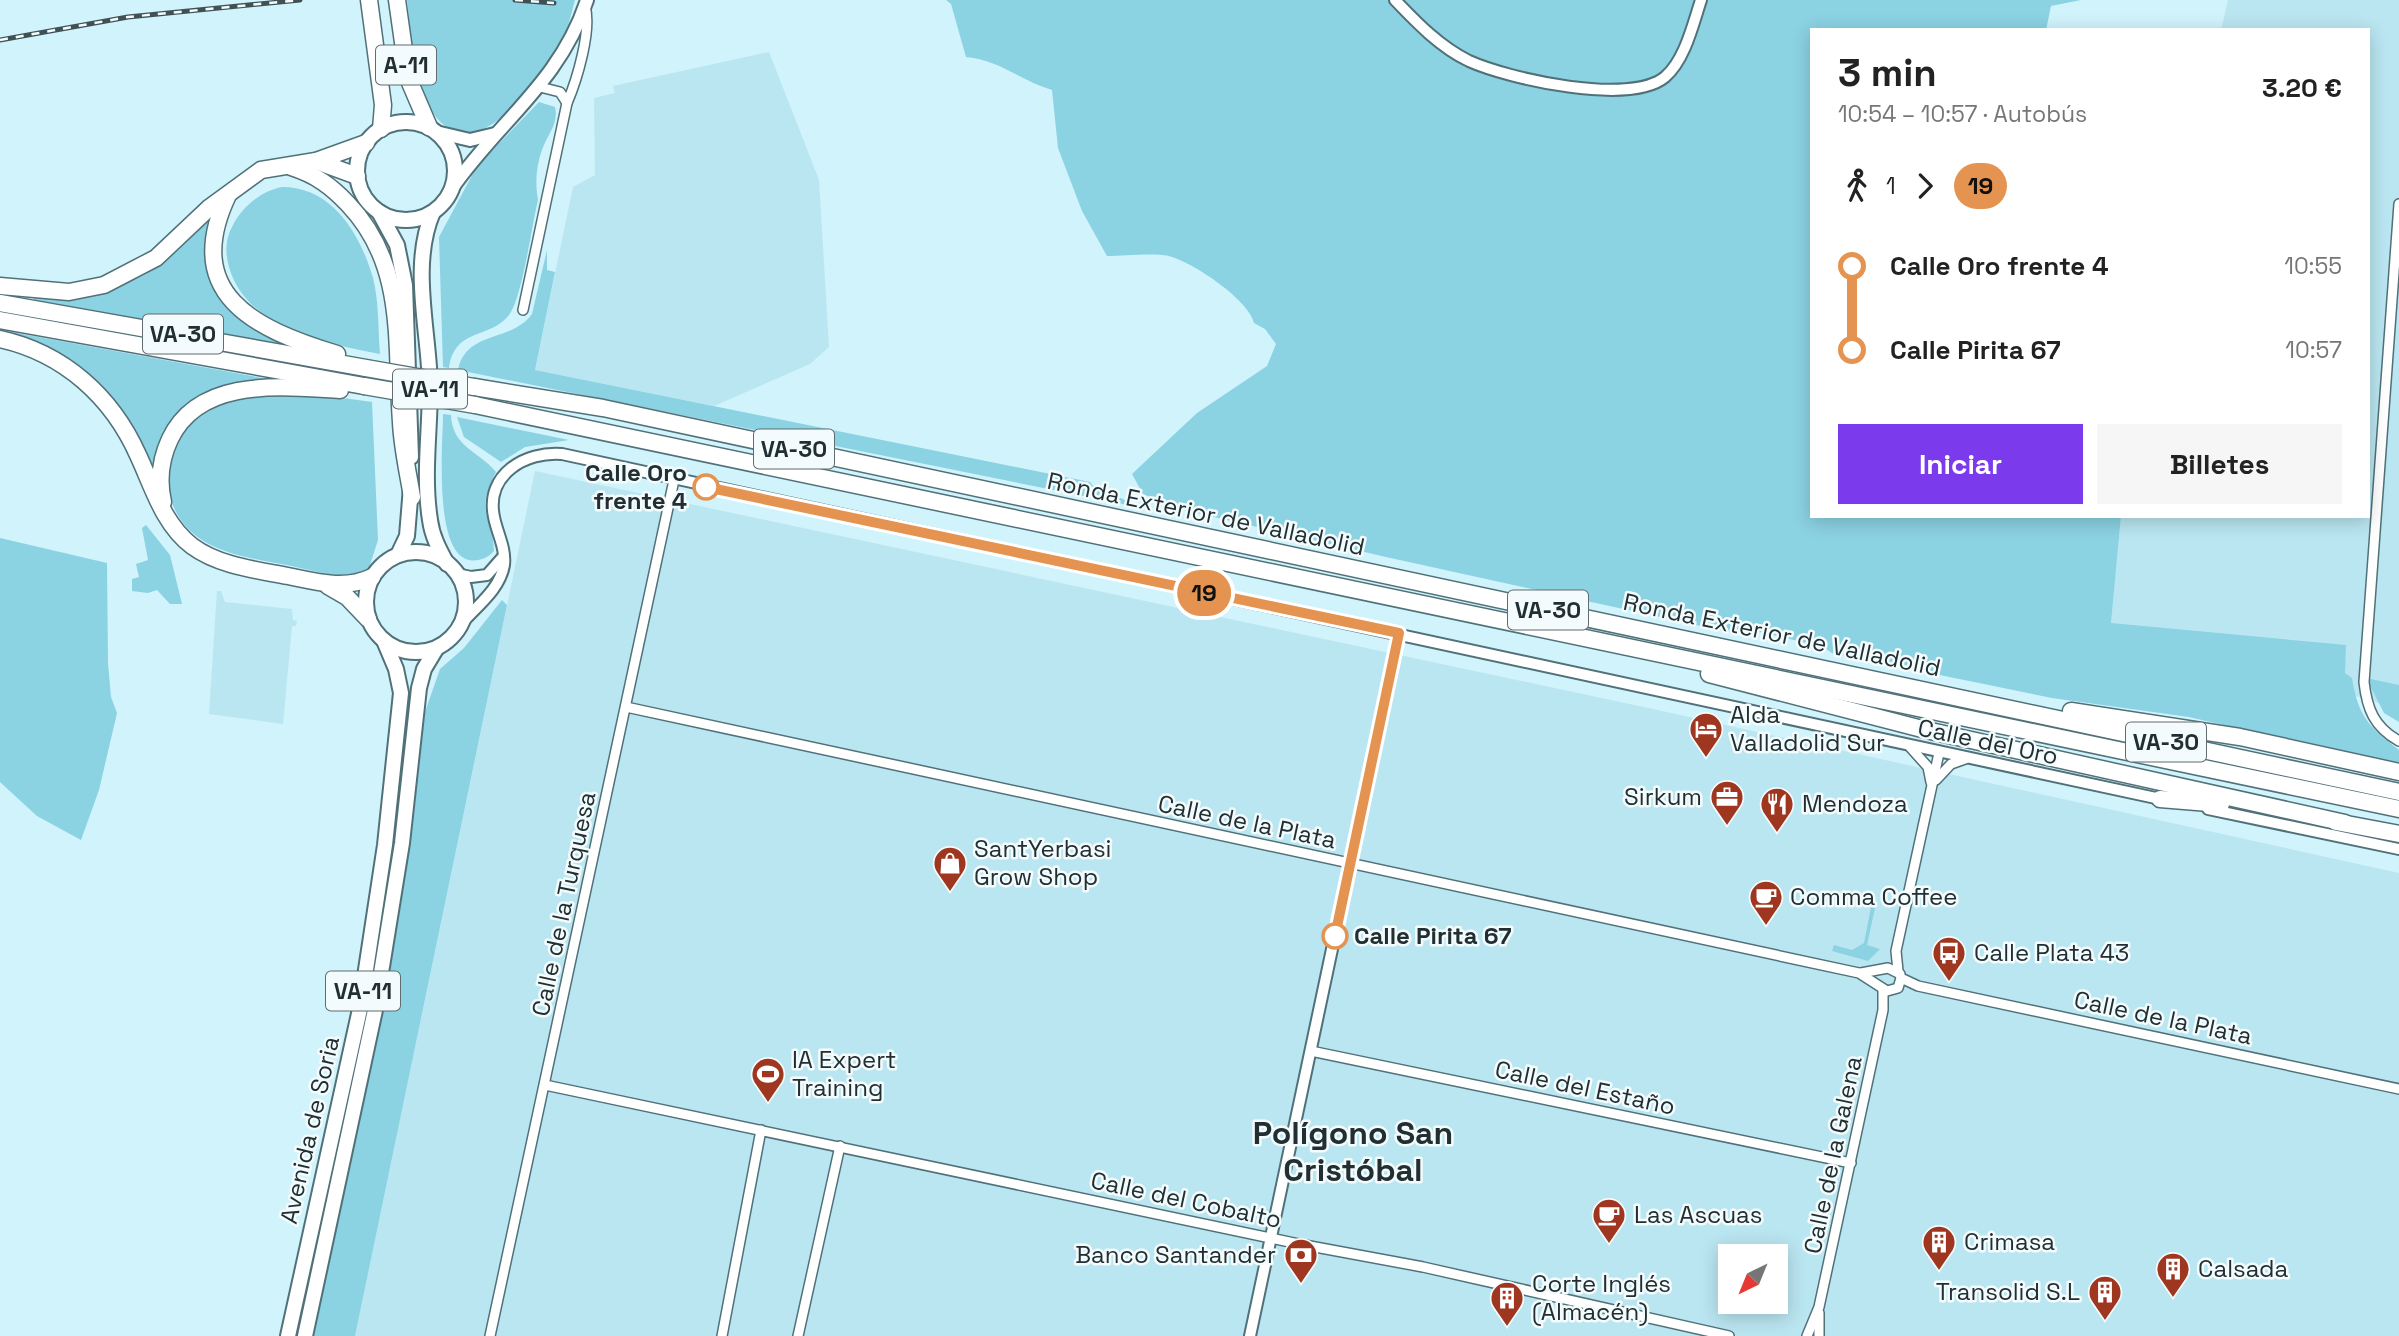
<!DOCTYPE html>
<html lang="es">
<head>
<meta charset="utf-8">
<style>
	body { margin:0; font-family:"Space Grotesk",sans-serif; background:#f6f6f6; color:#222; height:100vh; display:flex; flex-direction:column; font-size:26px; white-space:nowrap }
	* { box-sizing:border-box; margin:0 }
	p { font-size:23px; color:#767676 }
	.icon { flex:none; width:38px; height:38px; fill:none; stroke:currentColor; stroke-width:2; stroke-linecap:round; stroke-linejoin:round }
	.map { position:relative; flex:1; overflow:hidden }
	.panel { position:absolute; left:1810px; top:28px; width:560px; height:490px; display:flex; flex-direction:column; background:#fff; border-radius:0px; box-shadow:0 4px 18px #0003 }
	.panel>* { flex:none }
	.badge { padding:0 14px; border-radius:23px; font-size:24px; line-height:46px }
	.needle { width:46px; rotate:223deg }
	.buttons { position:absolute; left:1718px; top:1244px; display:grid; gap:14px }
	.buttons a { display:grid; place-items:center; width:70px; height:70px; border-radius:0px; background:#fff; box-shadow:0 4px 18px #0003; font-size:35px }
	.map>.badge { position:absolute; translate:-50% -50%; box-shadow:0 0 0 4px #fff }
	.legs { display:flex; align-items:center; gap:10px; height:77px; padding:0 28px; font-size:23px }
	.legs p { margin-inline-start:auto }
	.headline { display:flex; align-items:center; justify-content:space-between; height:119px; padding:0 28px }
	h1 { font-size:38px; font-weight:700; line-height:52px }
	.action { display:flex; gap:14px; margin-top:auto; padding:14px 28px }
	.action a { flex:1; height:80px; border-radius:0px; background:#7c3aed; color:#fff; font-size:28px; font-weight:700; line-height:80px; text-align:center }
	.action a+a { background:#f6f6f6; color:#222 }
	ul { padding:0 28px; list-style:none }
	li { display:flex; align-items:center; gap:24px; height:84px; font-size:26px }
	li i { display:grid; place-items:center; width:10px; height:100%; margin:0 9px; background:currentColor }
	li i::after { content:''; width:18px; height:18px; margin:-9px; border:5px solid; border-radius:50%; background:#fff }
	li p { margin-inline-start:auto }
	li:first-child i { background:linear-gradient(#0000 50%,currentColor 0) }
	li:last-child i { background:linear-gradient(currentColor 50%,#0000 0) }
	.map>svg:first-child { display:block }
	.built { fill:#bae6f1; fill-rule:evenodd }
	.green { fill:#8bd2e3 }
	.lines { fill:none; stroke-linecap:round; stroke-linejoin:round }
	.minor-casing { stroke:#517179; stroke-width:12 }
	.tertiary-casing { stroke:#517179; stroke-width:14 }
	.secondary-casing { stroke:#517179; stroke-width:16 }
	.trunk-casing { stroke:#517179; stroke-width:18 }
	.motorway-casing { stroke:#517179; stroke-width:19 }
	.minor { stroke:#fff; stroke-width:9 }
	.tertiary { stroke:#fff; stroke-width:10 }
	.secondary { stroke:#fff; stroke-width:12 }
	.trunk { stroke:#fff; stroke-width:14 }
	.motorway { stroke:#fff; stroke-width:16 }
	.rail-casing { stroke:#3f5155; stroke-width:5 }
	.rail { stroke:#f4fbfc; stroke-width:2.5; stroke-dasharray:8; stroke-linecap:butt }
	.motorway-bridge-casing { stroke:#517179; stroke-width:19; stroke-linecap:butt }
	.motorway-bridge { stroke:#fff; stroke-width:16 }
	.line-1-casing { stroke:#fff; stroke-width:16 }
	.line-1 { stroke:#e59351; stroke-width:10 }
	.stop-1-dot { fill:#fff; stroke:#e59351; stroke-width:3.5 }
	.labels { text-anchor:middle; stroke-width:5; stroke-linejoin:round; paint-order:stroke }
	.shield { fill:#f4fbfc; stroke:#606c6f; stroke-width:2 }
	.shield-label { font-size:23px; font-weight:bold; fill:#212f32 }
	.stop-label { font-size:24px; font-weight:bold; fill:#212f32; stroke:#f4fbfc; text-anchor:end }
	.street-label { font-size:24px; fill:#212f32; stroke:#f4fbfc }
	.poi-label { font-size:24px; fill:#212f32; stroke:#f4fbfc; text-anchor:start }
	.district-label { font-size:32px; font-weight:bold; fill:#212f32; stroke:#f4fbfc }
</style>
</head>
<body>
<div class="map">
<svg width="2399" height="1336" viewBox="0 0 2399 1336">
	<rect width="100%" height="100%" fill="#d0f3fc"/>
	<g class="built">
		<path d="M2228 0H2399V709L2111 623 2121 516H2368V30H2221Z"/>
		<path d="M769 52 819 180 829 347 810 364 714 406 535 370 573 187 595 175 594 98 615 93 613 86Z"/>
		<path d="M535 471 1653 709 2399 873V1336H355ZM1731 1256H1776V1302H1731Z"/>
		<path d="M217 591H221L225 602 292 609 293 620 297 621 296 626H292L283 724 209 714Z"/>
	</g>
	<g class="green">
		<path d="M407 0H575C572 10 570 21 566 31 545 73 473 185 428 105 411 75 411 33 407 0Z"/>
		<path d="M946 0H2081L2051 6 2046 30H1811V516H2121L2111 623 2346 645 2345 673 2352 678C2358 716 2369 727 2399 750V766L2189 717 2052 698 1832 653 1823 647 1760 632 1742 635 1386 557 1176 508 1143 494 1132 474 1197 413 1267 366 1276 344 1265 329 1254 323C1249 300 1195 264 1172 257 1158 252 1124 256 1107 256L1082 211 1058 148 1052 90C1019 80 1000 60 966 57L951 4Z"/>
		<path d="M539 102 555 107C559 124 547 135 542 150 536 166 535 183 538 200 532 224 522 299 509 315 489 340 455 327 449 368L443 367 439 237 477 166Z"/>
		<path d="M282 187C332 187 360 233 373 278 379 301 378 330 380 354 326 344 246 328 229 267 225 252 225 239 233 225 242 207 261 191 282 187Z"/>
		<path d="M208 215C209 226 204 243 205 257 210 310 258 327 299 348L34 300V295C127 289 146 289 208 215Z"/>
		<path d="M547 250V270L555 272 535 370 1090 482C1099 497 1122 493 1133 506L458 370C466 330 511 343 532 314Z"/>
		<path d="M0 330 290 383 186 408 157 481 109 396 89 376 0 334Z"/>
		<path d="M307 393 372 402 378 540 369 568C347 582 319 572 296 567 265 560 226 557 199 538 149 503 163 427 217 404 245 392 277 395 307 393Z"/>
		<path d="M443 414 451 415C452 447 479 451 496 472 474 513 493 515 494 551 488 558 478 562 469 560 433 552 443 443 443 414Z"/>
		<path d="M457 417 569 440 525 447 501 462 464 437Z"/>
		<path d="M146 525 170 555 182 604H170L157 590 148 593 132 591V579L139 577 136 564 148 560 142 528Z"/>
		<path d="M0 538 107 563 108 663 111 697 117 713 99 790 81 840 37 816 0 782Z"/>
		<path d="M502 600 507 605 355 1336H313L387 990 410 843 425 712 440 669 464 648Z"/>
		<path d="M2366 678 2399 685V722L2384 713Z"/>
		<path d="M1872 902 1876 903 1867 945 1880 949 1868 961 1832 951 1834 945 1852 950 1864 943Z"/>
	</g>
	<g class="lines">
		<defs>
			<g id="minor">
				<path d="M540 87 560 92 567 103"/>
				<path d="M2399 204 2364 682C2367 709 2374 727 2399 741"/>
				<path d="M523 310 567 103C577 80 592 30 585 6"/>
				<path d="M626 707 1859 973 1887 991 1898 988 1901 978"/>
				<path d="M1910 747 1928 767 1931 782"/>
				<path d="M1936 780 1951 764 1965 759"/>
				<path d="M1898 971 1896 951 1939 753"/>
				<path d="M1861 973 1888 968 1900 974"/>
				<path d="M1901 978 1918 986 2399 1089"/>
				<path d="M1311 1051 1851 1163"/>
				<path d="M545 1085 1299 1244 1423 1267 1729 1336"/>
				<path d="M490 1336 674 480"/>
				<path d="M722 1336 761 1130"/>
				<path d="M798 1336 840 1146"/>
				<path d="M1807 1336 1819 1307 1883 1010V989"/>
				<path d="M1819 1336V1313"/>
			</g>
			<g id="tertiary">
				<path d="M1395 0C1417 23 1440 47 1469 61 1509 79 1630 106 1665 77 1685 60 1693 24 1701 0"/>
				<path d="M457 574 471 577 487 575 502 558"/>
				<path d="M463 622C478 605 500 589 504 565 506 548 497 533 494 517 485 474 526 451 562 454L2165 800"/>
				<path d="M2208 809 2399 849"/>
				<path d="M1250 1336 1399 633"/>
			</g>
			<g id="secondary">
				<path d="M436 132 470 140 495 134"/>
				<path d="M453 187C500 120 560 82 587 0"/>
			</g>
			<g id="trunk">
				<circle cx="406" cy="171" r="49"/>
				<path d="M379 212 397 245 405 285 411 457"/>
				<path d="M433 212C410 265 429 330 430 386 430 430 423 476 430 520 432 536 439 549 447 564"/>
				<circle cx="416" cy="602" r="50"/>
				<path d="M398 555 407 536 411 487"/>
				<path d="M288 1336 360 1009 385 845 401 693 396 669 385 643"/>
				<path d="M305 1336 375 1010 402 843 419 688 424 669 436 649"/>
			</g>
			<g id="motorway">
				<path d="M369 0 383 105 381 129"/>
				<path d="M397 0 408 78 429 127"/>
				<path d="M316 161 357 176"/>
				<path d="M291 167C316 175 331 186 348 204 407 266 395 344 401 422 402 447 408 472 412 497"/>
				<path d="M228 195C181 294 254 329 337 354"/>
				<path d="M0 286 69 292 104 285 156 258 209 208 261 170 316 161 366 143"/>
				<path d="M0 303 366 368"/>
				<path d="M0 320 364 386"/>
				<path d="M0 339C64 353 112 397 138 455 153 487 163 524 192 546 219 566 257 570 288 576 317 582 345 590 372 577"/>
				<path d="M474 387 603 408 2399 792"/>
				<path d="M475 405 2399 809"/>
				<path d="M163 502C158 480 161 458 170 439 200 376 283 387 340 390"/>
				<path d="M328 586 347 597 368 619"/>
				<path d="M1709 674 1926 730 2345 823"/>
				<path d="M2071 711 2240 737 2399 772"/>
				<path d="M2160 799 2221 804"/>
				<path d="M2336 822 2399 834"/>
			</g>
		</defs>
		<use href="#minor" class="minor-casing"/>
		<use href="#tertiary" class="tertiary-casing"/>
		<use href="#secondary" class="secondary-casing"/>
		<use href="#trunk" class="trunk-casing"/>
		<use href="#motorway" class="motorway-casing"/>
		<use href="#minor" class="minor"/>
		<use href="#tertiary" class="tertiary"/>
		<use href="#secondary" class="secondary"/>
		<use href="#trunk" class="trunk"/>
		<use href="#motorway" class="motorway"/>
		<defs>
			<g id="rail">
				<path d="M515 0 554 3"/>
				<path d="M0 40 128 17 300 0"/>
			</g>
		</defs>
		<use href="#rail" class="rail-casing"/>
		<use href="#rail" class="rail"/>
		<defs>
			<g id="motorway-bridge">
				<path d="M366 368 474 387"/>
				<path d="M364 386 475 405"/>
			</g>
		</defs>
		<use href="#motorway-bridge" class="motorway-bridge-casing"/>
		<use href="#motorway-bridge" class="motorway-bridge"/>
	</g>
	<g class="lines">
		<defs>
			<path id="line-1" d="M706 487 1399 633 1335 936"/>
		</defs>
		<use href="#line-1" class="line-1-casing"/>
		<use href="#line-1" class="line-1"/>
	</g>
	<defs>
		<symbol id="hotel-pin" viewBox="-11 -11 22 30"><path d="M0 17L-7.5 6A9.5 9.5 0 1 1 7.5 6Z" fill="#9f361f" stroke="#f4fbfc"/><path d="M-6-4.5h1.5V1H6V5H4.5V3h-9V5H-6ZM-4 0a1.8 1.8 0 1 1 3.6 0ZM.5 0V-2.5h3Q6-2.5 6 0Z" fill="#fff"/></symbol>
		<symbol id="office-pin" viewBox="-11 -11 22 30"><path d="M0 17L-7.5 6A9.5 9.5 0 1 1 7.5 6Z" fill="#9f361f" stroke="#f4fbfc"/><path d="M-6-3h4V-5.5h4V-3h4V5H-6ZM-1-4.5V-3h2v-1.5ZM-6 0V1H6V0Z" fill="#fff"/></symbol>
		<symbol id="restaurant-pin" viewBox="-11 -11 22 30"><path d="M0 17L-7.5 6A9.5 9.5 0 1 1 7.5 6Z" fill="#9f361f" stroke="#f4fbfc"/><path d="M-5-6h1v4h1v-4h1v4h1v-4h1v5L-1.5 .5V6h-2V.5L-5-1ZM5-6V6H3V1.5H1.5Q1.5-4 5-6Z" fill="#fff"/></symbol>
		<symbol id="shop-pin" viewBox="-11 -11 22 30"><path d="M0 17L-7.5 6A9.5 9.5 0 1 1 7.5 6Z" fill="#9f361f" stroke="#f4fbfc"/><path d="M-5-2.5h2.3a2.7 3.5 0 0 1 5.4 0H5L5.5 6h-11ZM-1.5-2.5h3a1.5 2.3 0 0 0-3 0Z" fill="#fff"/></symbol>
		<symbol id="cafe-pin" viewBox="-11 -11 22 30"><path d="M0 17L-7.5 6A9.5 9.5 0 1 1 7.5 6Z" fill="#9f361f" stroke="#f4fbfc"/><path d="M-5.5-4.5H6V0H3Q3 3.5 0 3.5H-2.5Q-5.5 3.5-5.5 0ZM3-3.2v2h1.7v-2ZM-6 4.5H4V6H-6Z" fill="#fff"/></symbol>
		<symbol id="bus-pin" viewBox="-11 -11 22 30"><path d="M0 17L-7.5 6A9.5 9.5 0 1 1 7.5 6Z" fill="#9f361f" stroke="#f4fbfc"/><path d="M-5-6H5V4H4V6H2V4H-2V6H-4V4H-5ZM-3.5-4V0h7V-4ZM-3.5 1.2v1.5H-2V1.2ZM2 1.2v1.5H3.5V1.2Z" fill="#fff"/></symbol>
		<symbol id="stadium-pin" viewBox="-11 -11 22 30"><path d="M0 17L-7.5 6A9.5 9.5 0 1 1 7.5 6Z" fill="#9f361f" stroke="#f4fbfc"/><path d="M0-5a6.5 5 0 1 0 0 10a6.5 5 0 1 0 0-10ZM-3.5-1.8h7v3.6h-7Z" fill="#fff"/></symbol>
		<symbol id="building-pin" viewBox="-11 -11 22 30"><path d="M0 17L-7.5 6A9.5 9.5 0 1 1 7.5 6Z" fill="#9f361f" stroke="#f4fbfc"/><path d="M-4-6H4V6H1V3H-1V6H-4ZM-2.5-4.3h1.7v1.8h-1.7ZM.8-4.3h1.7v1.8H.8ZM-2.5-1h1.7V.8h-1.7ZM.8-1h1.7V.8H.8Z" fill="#fff"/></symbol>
		<symbol id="bank-pin" viewBox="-11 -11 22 30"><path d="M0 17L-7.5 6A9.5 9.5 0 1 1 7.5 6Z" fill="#9f361f" stroke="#f4fbfc"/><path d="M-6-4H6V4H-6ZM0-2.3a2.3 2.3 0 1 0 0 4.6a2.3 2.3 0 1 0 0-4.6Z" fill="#fff"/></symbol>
	</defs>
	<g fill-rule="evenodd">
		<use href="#hotel-pin" x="1687" y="710" width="38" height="52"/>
		<use href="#office-pin" x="1708" y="778" width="38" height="52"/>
		<use href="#restaurant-pin" x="1758" y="785" width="38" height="52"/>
		<use href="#shop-pin" x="931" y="844" width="38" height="52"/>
		<use href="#cafe-pin" x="1747" y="878" width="38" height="52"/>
		<use href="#bus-pin" x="1930" y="934" width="38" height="52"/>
		<use href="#stadium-pin" x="749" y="1055" width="38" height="52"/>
		<use href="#cafe-pin" x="1590" y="1196" width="38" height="52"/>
		<use href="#building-pin" x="1920" y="1223" width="38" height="52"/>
		<use href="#bank-pin" x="1282" y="1236" width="38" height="52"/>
		<use href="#building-pin" x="2154" y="1250" width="38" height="52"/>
		<use href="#building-pin" x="2086" y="1273" width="38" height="52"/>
		<use href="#building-pin" x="1488" y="1279" width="38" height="52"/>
	</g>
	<g class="stop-1-dot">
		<circle cx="706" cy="487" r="12"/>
		<circle cx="1335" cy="936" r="12"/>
	</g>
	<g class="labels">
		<g class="shield">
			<rect x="376" y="45.5" width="60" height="39" rx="5"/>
			<rect x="143" y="314.5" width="80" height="39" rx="5"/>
			<rect x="393" y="369.5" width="74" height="39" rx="5"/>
			<rect x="754" y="429.5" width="80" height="39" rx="5"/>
			<rect x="1508" y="590.5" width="80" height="39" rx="5"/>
			<rect x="2126" y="722.5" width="80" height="39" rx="5"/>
			<rect x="326" y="971.5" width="74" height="39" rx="5"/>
		</g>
		<g class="shield-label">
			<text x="406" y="73">A-11</text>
			<text x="183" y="342">VA-30</text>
			<text x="430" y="397">VA-11</text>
			<text x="794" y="457">VA-30</text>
			<text x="1548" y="618">VA-30</text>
			<text x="2166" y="750">VA-30</text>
			<text x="363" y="999">VA-11</text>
		</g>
		<g class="stop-label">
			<text x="687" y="481">Calle Oro<tspan x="687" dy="28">frente 4</tspan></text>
			<text x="1354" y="944" text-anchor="start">Calle Pirita 67</text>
		</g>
		<g class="street-label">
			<text transform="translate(1206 514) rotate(12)" y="8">Ronda Exterior de Valladolid</text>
			<text transform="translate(1782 635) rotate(12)" y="8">Ronda Exterior de Valladolid</text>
			<text transform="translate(1988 742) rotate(12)" y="8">Calle del Oro</text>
			<text transform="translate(1247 822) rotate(12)" y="8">Calle de la Plata</text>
			<text transform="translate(564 904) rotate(-78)" y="8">Calle de la Turquesa</text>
			<text transform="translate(2163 1018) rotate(12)" y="8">Calle de la Plata</text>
			<text transform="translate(1585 1088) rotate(12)" y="8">Calle del Estaño</text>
			<text transform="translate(310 1130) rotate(-77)" y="8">Avenida de Soria</text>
			<text transform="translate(1833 1155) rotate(-78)" y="8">Calle de la Galena</text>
			<text transform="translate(1186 1200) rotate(12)" y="8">Calle del Cobalto</text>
		</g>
		<g class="poi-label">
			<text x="1730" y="723">Alda<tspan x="1730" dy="28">Valladolid Sur</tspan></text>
			<text x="1702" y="805" text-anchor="end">Sirkum</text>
			<text x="1802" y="812">Mendoza</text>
			<text x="974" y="857">SantYerbasi<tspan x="974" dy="28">Grow Shop</tspan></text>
			<text x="1790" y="905">Comma Coffee</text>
			<text x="1974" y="961">Calle Plata 43</text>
			<text x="792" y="1068">IA Expert<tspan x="792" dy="28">Training</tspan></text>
			<text x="1634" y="1223">Las Ascuas</text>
			<text x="1964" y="1250">Crimasa</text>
			<text x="1276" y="1263" text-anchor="end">Banco Santander</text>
			<text x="2198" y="1277">Calsada</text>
			<text x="1532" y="1292">Corte Inglés<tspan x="1532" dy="28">(Almacén)</tspan></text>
			<text x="2080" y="1300" text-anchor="end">Transolid S.L</text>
		</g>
		<g class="district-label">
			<text x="1353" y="1144">Polígono San<tspan x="1353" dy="37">Cristóbal</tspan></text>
		</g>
	</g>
</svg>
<div class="buttons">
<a><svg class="needle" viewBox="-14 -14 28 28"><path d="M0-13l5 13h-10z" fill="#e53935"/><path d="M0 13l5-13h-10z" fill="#767676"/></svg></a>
</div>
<b class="badge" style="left:1204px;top:593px;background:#e59351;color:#111">19</b>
<section class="panel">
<div class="headline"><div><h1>3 min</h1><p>10:54 – 10:57 · Autobús</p></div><b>3.20 €</b></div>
<div class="legs"><svg class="icon" aria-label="walk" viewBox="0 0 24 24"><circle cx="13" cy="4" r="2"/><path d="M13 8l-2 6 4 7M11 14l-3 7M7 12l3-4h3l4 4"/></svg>1<svg class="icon" aria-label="forward" viewBox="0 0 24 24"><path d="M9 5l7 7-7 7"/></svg><b class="badge" style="background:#e59351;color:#111">19</b></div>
<ul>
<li><i style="color:#e59351"></i><b>Calle Oro frente 4</b><p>10:55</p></li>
<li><i style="color:#e59351"></i><b>Calle Pirita 67</b><p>10:57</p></li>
</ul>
<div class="action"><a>Iniciar</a><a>Billetes</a></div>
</section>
</div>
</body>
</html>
